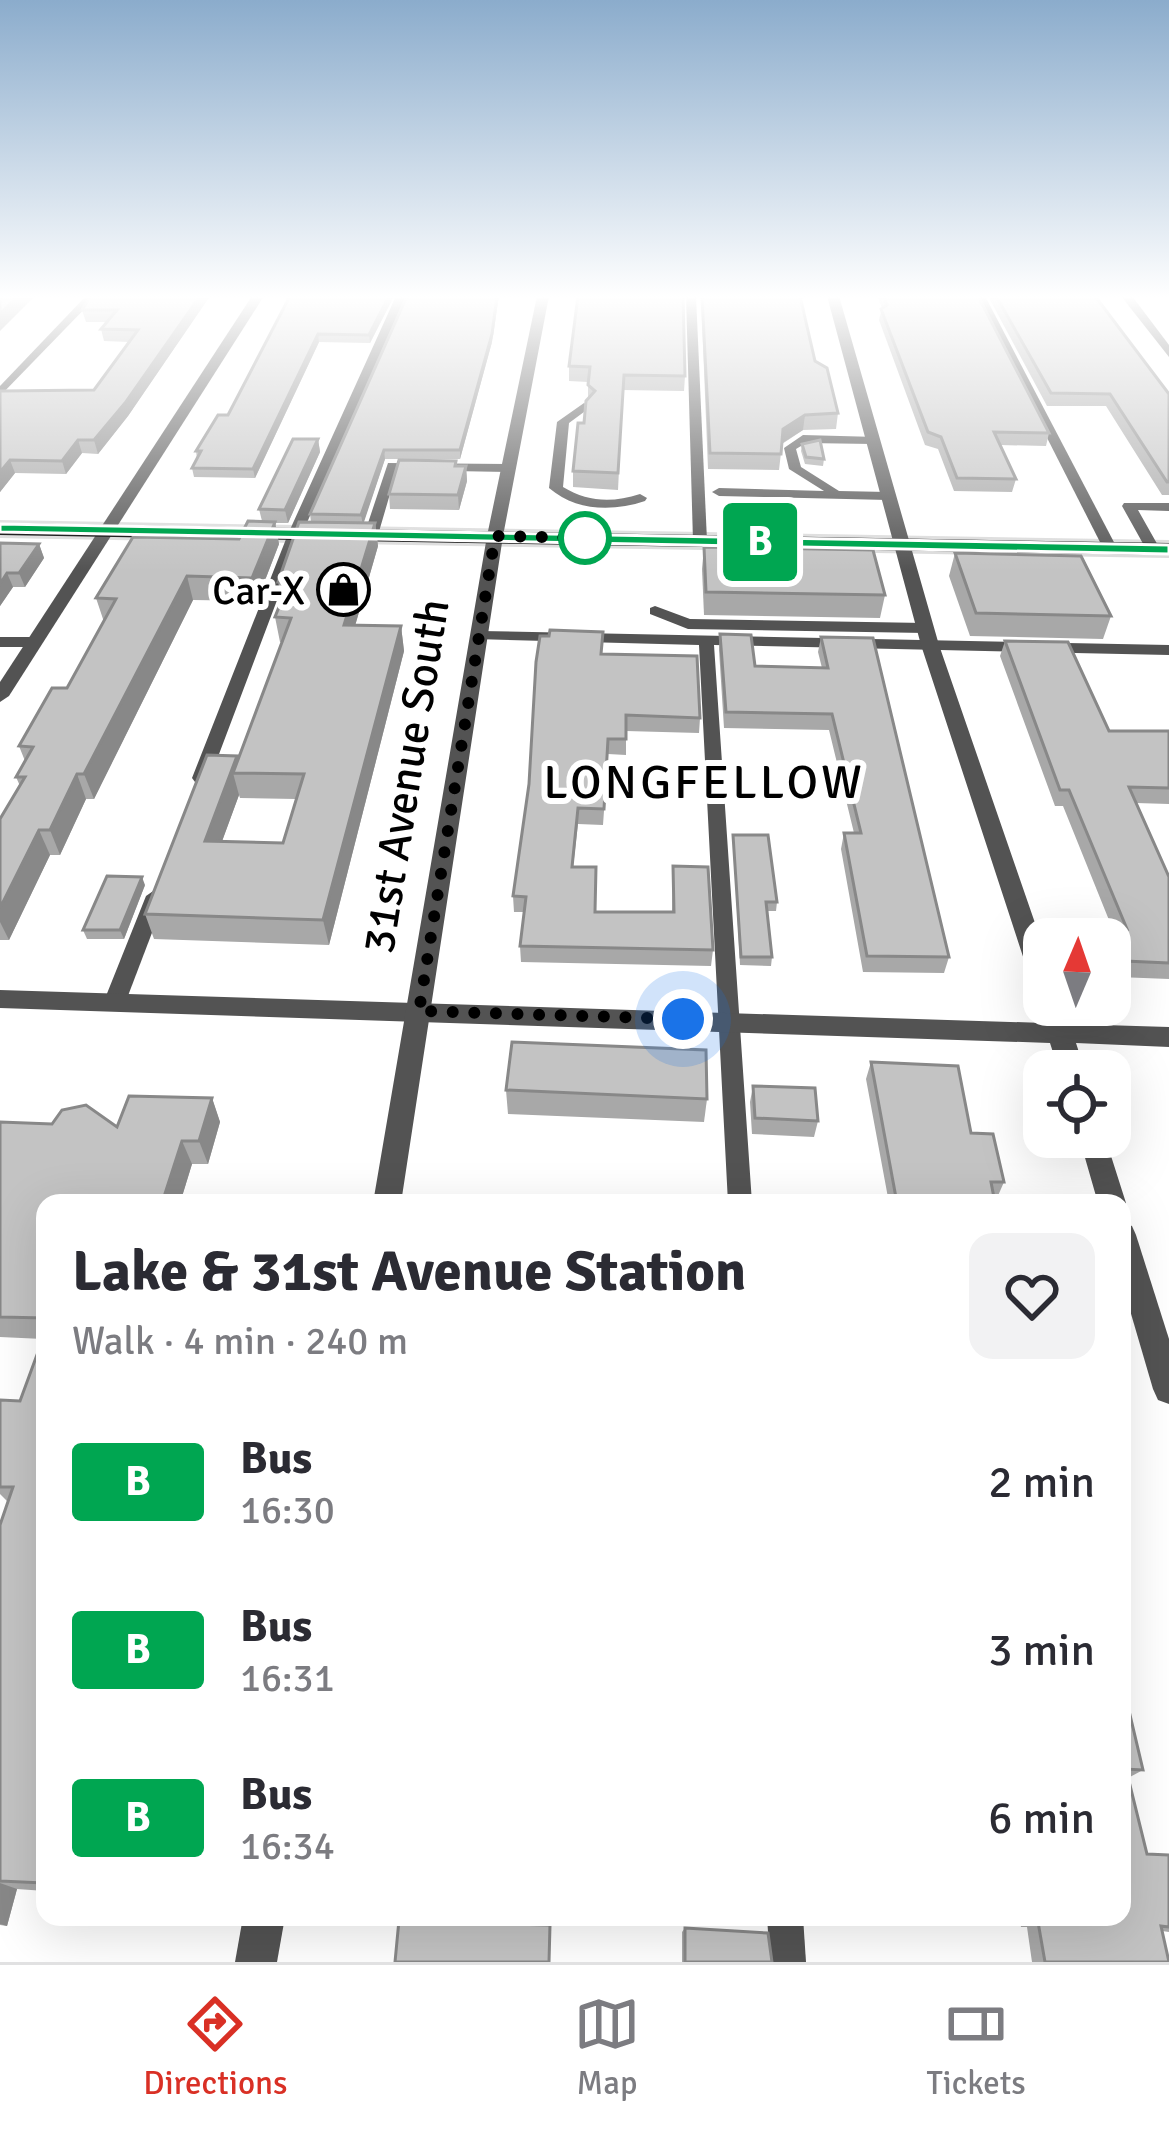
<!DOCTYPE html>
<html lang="en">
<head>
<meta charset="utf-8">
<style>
	body { margin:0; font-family:Signika,sans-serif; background:#f2f2f3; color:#2b2b33; height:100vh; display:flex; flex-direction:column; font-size:45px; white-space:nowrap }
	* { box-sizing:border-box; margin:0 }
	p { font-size:39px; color:#7c7c81 }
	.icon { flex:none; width:66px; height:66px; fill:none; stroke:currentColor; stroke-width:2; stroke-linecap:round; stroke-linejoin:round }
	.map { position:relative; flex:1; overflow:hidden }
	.details { position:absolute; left:36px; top:1194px; width:1095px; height:732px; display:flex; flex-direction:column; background:#fff; border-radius:24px; box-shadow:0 12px 48px #0002 }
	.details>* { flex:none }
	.badge { padding:0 24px; border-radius:9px; font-size:42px; line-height:78px }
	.needle { width:78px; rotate:2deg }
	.tools { position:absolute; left:1023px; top:918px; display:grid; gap:24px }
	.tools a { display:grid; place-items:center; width:108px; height:108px; border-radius:24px; background:#fff; box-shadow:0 12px 48px #0002; font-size:60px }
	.you { position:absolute; width:60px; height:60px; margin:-30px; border:9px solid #fff; border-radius:50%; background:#1a73e8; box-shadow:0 0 0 18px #1a73e833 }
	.map>.badge { position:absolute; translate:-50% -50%; box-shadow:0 0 0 6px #fff }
	.round { display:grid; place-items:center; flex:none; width:126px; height:126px; border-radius:24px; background:#f2f2f3 }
	.summary { display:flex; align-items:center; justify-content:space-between; height:204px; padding:0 36px }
	h1 { font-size:57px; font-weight:700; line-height:90px }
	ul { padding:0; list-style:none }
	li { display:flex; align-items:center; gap:36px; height:168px; padding:0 36px }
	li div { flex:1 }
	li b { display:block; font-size:45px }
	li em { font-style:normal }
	li .badge { min-width:132px; font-weight:700; text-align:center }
	.dock { display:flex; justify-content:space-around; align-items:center; height:168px; border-top:3px solid #e1e1e2; background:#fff; font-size:33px; color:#7c7c81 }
	.dock a { display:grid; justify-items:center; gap:6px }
	.dock .on { color:#d93025 }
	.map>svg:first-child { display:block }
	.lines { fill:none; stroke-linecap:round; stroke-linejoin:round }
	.primary-casing { stroke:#dbdbdb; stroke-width:6 }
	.service { fill:#535353; fill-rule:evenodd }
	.minor { fill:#535353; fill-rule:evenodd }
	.tertiary { fill:#535353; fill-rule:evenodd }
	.primary { fill:#000; fill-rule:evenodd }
	.wall { fill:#a8a8a8; fill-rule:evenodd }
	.shaded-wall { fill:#888 }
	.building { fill:#c3c3c3; stroke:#888; stroke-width:3 }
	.line { fill:#00a651; stroke:#fff; stroke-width:3 }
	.walk { stroke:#000; stroke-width:12; stroke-dasharray:0 21.6 }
	.stop-dot { fill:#fff; stroke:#00a651; stroke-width:6 }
	.labels { text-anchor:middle; stroke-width:12; stroke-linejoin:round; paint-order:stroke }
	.far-poi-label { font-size:39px; fill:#000; stroke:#fff; text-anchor:end }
	.street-label { font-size:45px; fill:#000; stroke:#fff }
	.neighbourhood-label { font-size:48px; letter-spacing:3px; fill:#000; stroke:#fff }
</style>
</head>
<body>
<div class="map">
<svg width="1169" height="1962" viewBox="0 0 1169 1962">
	<rect width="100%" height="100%" fill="#fff"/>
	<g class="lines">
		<defs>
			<path id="primary" d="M0 523 1169 543V555L0 535Z"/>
		</defs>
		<use href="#primary" class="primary-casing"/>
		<g class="service">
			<path d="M86 296H97L0 396V386Z"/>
			<path d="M396 296H406L302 534 210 778 207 782H195L192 778 288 534Z"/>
			<path d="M686 296H696L707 541 700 545 693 541Z"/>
			<path d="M975 296H985L1117 548 1115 551 1103 548Z"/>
			<path d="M584 403 590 407 588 409 569 423 563 487C588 502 612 503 640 494L647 498 645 501C612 512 576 511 549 488L557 422Z"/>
			<path d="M803 435 877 437V443L873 444 806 443 796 449 801 467 839 491 888 492 895 496 888 500 719 496 712 492 719 488 824 491 789 469 784 448Z"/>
			<path d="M388 463 508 464 514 468 508 472 397 470 378 535 366 538 364 535Z"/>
			<path d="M1124 503H1169V511L1138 510 1160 549 1158 552 1146 549 1122 506Z"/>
			<path d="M655 606 690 619 925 623 933 628 925 633 688 629 650 614V608Z"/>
			<path d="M480 631 1169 645V655L714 645 752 1203H728L699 645 475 639V633Z"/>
			<path d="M0 637H34L42 642 34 647H0Z"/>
			<path d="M156 889 166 896 126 1001 123 1007H107L104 1001 146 896Z"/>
			<path d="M767 1917H803L806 1962H770Z"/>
		</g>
		<g class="minor">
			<path d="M252 296H264L9 696 0 702V682Z"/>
			<path d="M827 296H839L939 645 1044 949V993L1032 984 921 645Z"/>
			<path d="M1121 296H1132L1169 345V357Z"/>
			<path d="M0 990 1044 1023 1039 1005 1044 998V1005H1063L1070 1024 1169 1027V1047L1076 1043 1085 1071H1059L1050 1043 0 1008Z"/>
			<path d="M1079 1137H1105L1126 1203 1122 1211V1203H1098Z"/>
			<path d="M1122 1222 1132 1226 1136 1235 1169 1339V1404L1158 1400 1153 1389 1122 1283Z"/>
		</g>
		<g class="tertiary">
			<path d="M537 296H549L503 536 401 1203H373L487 536Z"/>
			<path d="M243 1917H285L277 1962H235Z"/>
		</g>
		<use href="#primary" class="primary"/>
	</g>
	<g class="wall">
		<path d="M210 296 128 416 98 454 82 453 66 474 15 473 0 492V391L94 390 129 342 104 341 101 329 107 322H86L82 310Z"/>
		<path d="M290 296H394L370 343 319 342 255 478 194 477 192 468 197 459 196 451 228 415Z"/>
		<path d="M578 296 685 376 684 391 623 390 618 490 573 487V471L588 399V382L569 381V366Z"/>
		<path d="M701 296H800L815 361 838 413 836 429 803 430 782 444 779 470 708 469Z"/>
		<path d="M877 296H978L1049 433 1046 446 1000 445 1016 479 1012 492 954 491 938 449 925 445 879 320 882 308Z"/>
		<path d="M988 296H1095L1169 394V495H1162L1106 406H1047Z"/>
		<path d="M492 342 460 459H385L363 523H375L378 546 355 626H401L404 651 329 945 154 939 145 914 238 759 282 642H280L275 617 282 599 278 582 311 522 310 514ZM239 795 240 798 296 799 283 843 222 841Z"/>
		<path d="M318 439 320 452 288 523H275L279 544 257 601 193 600 94 799H86L60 855H50L9 940H0V819L20 786 16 777 25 761 19 746 67 688 104 622 96 598 239 539 262 521 259 509Z"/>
		<path d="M802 444 824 459 823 466 805 464 801 451Z"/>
		<path d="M456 461 457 466H466L467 481 459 510 390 509 389 494Z"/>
		<path d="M0 543 39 544 44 558 25 587H13L0 606Z"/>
		<path d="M704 547 885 595 880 618 704 615 702 569Z"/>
		<path d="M955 553 1111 616 1103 639 970 636 949 576Z"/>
		<path d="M720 634 755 666 822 668 818 652 821 637 949 957 944 973 863 972 841 849 844 833H854L829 730 724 728 719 650Z"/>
		<path d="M1005 641 1109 731H1169V804L1136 803 1169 877V979L1118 977 1110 954 1109 939 1113 930 1063 806H1055L1000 656Z"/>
		<path d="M602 654 700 718 699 733 626 731V755L608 754 603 825 578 824 573 867 595 912H672L673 866 713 950 711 966 521 962 520 946 524 912H514L513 896Z"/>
		<path d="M733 835 777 902 776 911H767L772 957 771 966 740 965Z"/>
		<path d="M145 885 124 939H87L83 930Z"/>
		<path d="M871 1062 971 1133 1004 1182 997 1198H994L995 1203H889L866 1079Z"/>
		<path d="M753 1086 818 1121 814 1137 752 1134 750 1102Z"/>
		<path d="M506 1090 707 1099 704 1122 508 1114Z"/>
		<path d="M212 1098 220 1122 208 1164H192L180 1203H45V1891L17 1889 7 1926 0 1925V1525L8 1502 0 1494V1400L20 1401 43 1339 0 1337V1122L117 1127Z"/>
		<path d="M1122 1681 1143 1770 1128 1778 1147 1854 1169 1855V1932L1162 1931 1169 1962H1032L1027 1927H1021L1019 1917H1122Z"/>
		<path d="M685 1928 772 1962H682V1932Z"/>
	</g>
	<g class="shaded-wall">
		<path d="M18 296H35L0 331V314Z"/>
		<path d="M200 296H210L128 416 98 454 94 440Z"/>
		<path d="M389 296H394L370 343 369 335Z"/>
		<path d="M497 296H499L492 342 460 459V450Z"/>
		<path d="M318 334 319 342 255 478 253 469Z"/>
		<path d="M805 415 803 430 781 444 783 429Z"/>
		<path d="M318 439 320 452 288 523 285 510Z"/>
		<path d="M78 440 82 453 66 474 62 461Z"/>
		<path d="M384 450 385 459 363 525 361 515Z"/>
		<path d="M10 460 15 473 0 492V472Z"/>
		<path d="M466 466 467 481 459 510 458 495Z"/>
		<path d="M275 522 279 544 257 601 252 578Z"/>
		<path d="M375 523 378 546 348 650 344 625Z"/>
		<path d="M39 544 44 558 25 587 19 573Z"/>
		<path d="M7 573 13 587 0 606V584Z"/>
		<path d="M187 576 193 600 94 799 84 774Z"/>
		<path d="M401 626 404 651 329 945 323 920Z"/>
		<path d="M237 756 242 773H233L239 795 213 866 205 841Z"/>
		<path d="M77 774 86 799 60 855 50 830Z"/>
		<path d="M39 830 50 855 9 940 0 922V908Z"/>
		<path d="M142 877 145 885 124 939 120 930Z"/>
		<path d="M212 1098 220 1122 208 1164 199 1141Z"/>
		<path d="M182 1141 192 1164 180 1203H162Z"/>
		<path d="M0 1883 17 1889 7 1926 0 1924Z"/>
	</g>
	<g class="building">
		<path d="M0 296H18L0 314Z"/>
		<path d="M91 296H200L125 403 94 440H78L62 461 10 460 0 472V391L94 390 138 330 101 329 117 310H82Z"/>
		<path d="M290 296H389L369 335 318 334 253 469 192 468 201 451H196L218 415H228Z"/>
		<path d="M407 296H497L492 334 460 450H384L361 515 310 514Z"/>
		<path d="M578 296H683L685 376 624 375 618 473 573 471 578 423H584L586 401 595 391 588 385 590 367 569 366Z"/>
		<path d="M702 296H800L815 361 827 368 838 413 805 415 783 429 781 454 710 453Z"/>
		<path d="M883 296H978L1049 433 994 432 1016 479 957 478 941 437 928 432 881 309 887 305Z"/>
		<path d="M996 296H1095L1169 394V482H1167L1110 394 1051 393Z"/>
		<path d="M293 439H318L285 510 259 509Z"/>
		<path d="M820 440 824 459 806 457 802 444Z"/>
		<path d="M399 460 456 461 455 466H466L458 495 389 494Z"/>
		<path d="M248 521 275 522 252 578 187 576 84 774H77L50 830H39L0 908V819L25 777H16L33 747 19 746 52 688H67L116 599 96 598 133 537 239 539Z"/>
		<path d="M299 522 375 523 344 625 401 626 323 920 145 914 207 755 237 756 205 841 283 843 304 774 233 773 291 618 275 617 289 582H278Z"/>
		<path d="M0 543 39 544 19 573H7L0 584Z"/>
		<path d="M704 547 873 550 885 595 706 592Z"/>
		<path d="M955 553 1081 556 1111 616 976 613Z"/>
		<path d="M550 630 603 632 601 654 697 656 700 718 626 715V739H608L604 809 578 808 572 867H596L595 912H674L673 866 708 867 713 950 520 946 526 897 513 896 529 784 536 662 540 636H549Z"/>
		<path d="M720 634 751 635 755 666 828 668 821 637 873 638 949 957 867 956 844 833H861L832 714 726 712Z"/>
		<path d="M1005 641 1068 642 1109 731H1169V788L1129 787 1169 877V963L1125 961 1114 928 1127 929 1069 790H1060Z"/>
		<path d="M733 835H768L777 902H766L772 957H741Z"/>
		<path d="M107 876 142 877 120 930H83Z"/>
		<path d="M512 1042 706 1050 707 1099 506 1090Z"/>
		<path d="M871 1062 958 1066 971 1133 993 1134 1004 1182H991L995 1203H897Z"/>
		<path d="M753 1086 815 1088 818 1121 755 1118Z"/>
		<path d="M129 1096 212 1098 199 1141H182L162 1203H45V1318L0 1317V1122L52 1124 62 1110 86 1105 117 1127Z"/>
		<path d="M496 1198 587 1202V1203H495Z"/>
		<path d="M45 1333V1881L44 1883 0 1881V1525L13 1487H0V1400L20 1401Z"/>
		<path d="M1122 1681 1143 1770 1126 1769 1147 1854 1169 1855V1927L1161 1926 1169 1962H1045L1038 1922H1032L1031 1917H1122Z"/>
		<path d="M407 1917H511L510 1924 550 1925 549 1962H395L399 1920H407Z"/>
		<path d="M685 1928 768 1933 772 1962H685Z"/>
	</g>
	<linearGradient id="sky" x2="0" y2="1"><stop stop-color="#8baccc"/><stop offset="0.52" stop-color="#fff"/><stop offset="1" stop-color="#fff" stop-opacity="0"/></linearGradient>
	<rect width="1169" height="571" fill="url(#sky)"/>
	<path class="line" d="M0 524 1169 545V554L0 532Z"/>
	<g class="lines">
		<path class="walk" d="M585 538 495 536 419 1011 683 1019"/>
	</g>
	<defs>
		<symbol id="shop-ring" viewBox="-11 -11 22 22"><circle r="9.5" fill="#fff" stroke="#000" stroke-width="1.5"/><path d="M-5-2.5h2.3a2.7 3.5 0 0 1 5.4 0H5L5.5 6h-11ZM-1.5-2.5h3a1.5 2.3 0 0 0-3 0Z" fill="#000"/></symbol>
	</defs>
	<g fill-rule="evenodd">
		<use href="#shop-ring" x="314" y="560" width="59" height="59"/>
	</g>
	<circle class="stop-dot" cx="585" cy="538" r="24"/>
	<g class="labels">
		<g class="far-poi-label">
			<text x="305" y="604">Car-X</text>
		</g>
		<g class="street-label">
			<text transform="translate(405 776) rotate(-81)" y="16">31st Avenue South</text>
		</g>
		<g class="neighbourhood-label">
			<text x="704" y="798">LONGFELLOW</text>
		</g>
	</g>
</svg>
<div class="tools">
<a><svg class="needle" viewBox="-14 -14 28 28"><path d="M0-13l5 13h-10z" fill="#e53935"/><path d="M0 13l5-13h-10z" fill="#7c7c81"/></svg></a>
<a><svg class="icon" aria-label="locate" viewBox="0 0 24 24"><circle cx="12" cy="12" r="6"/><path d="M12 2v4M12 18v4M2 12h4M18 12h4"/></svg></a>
</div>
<div class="you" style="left:683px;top:1019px"></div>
<b class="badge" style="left:760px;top:542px;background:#00a651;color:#fff">B</b>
<section class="details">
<div class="summary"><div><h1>Lake &amp; 31st Avenue Station</h1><p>Walk · 4 min · 240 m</p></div><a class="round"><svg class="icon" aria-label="heart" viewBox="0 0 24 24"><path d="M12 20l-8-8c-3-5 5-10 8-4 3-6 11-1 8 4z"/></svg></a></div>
<ul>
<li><span class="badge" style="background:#00a651;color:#fff">B</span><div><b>Bus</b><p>16:30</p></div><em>2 min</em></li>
<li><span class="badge" style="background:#00a651;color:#fff">B</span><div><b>Bus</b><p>16:31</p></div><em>3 min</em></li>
<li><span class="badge" style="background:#00a651;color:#fff">B</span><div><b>Bus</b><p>16:34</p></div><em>6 min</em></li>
</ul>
</section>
</div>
<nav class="dock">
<a class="on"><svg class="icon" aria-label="directions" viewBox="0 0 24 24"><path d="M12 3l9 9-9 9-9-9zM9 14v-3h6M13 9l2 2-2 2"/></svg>Directions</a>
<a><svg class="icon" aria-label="map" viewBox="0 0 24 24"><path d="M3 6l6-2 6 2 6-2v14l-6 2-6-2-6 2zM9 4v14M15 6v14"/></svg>Map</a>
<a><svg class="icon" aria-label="tickets" viewBox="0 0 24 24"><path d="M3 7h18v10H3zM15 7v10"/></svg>Tickets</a>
</nav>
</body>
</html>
